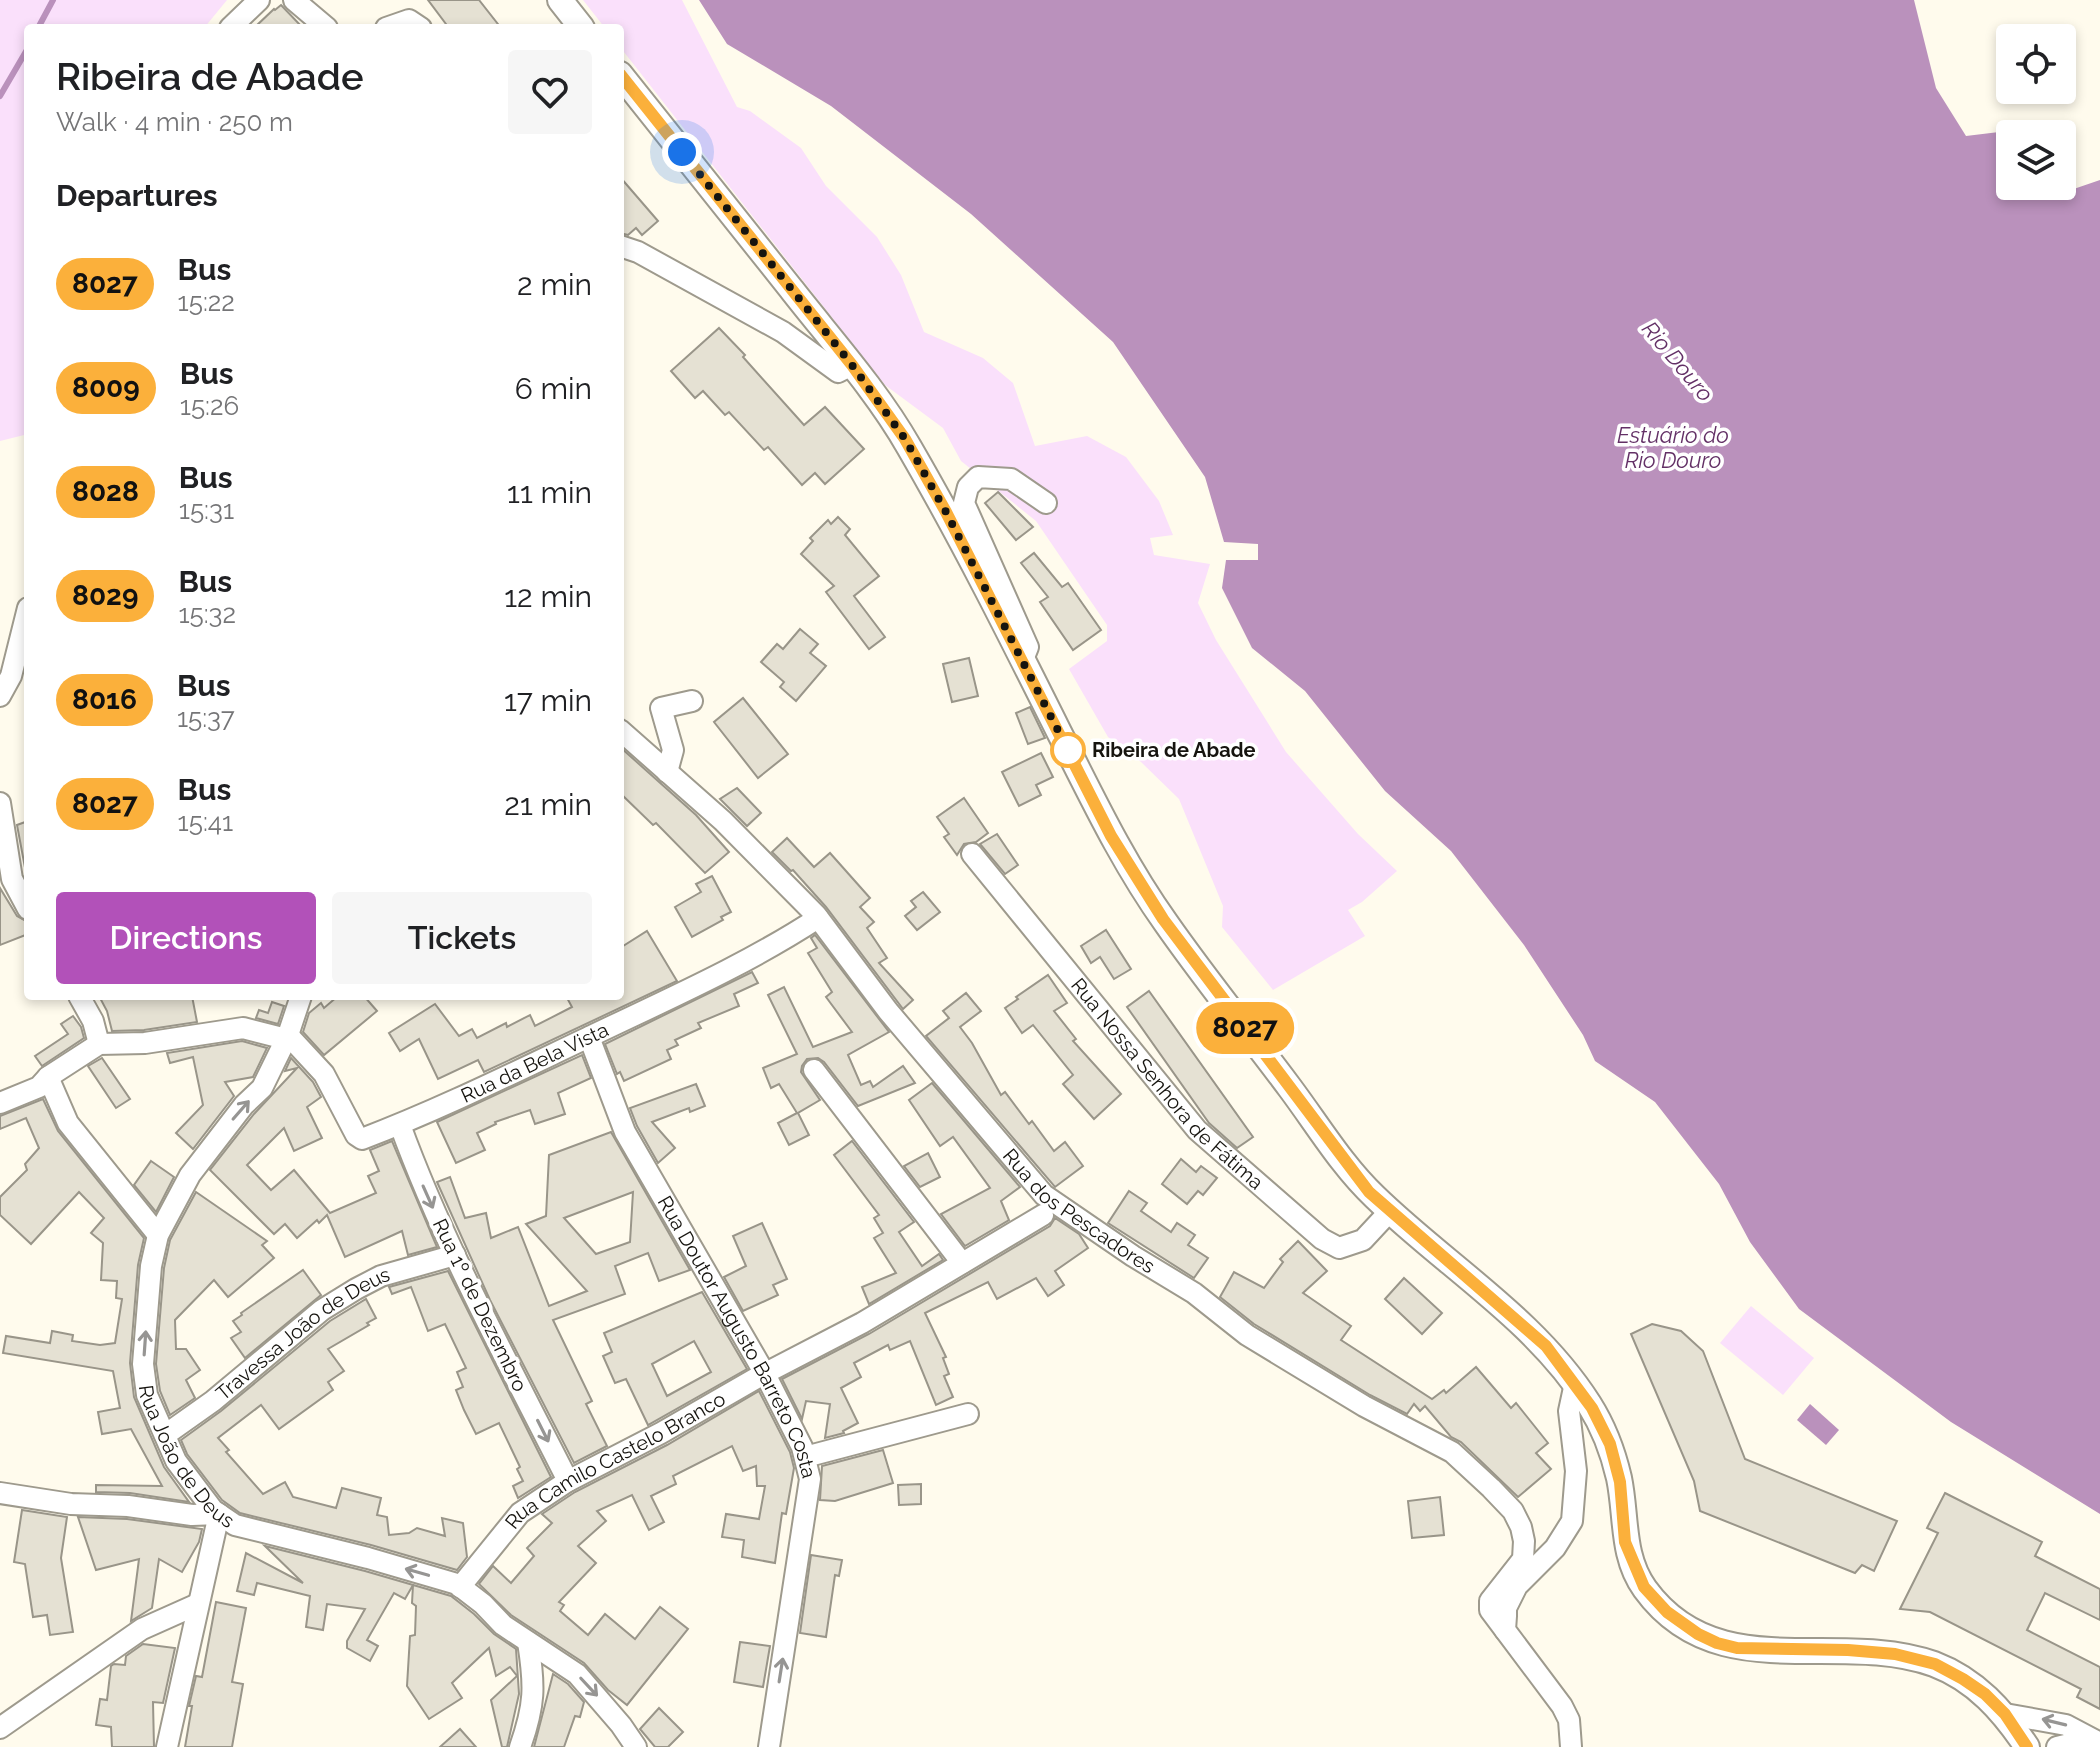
<!DOCTYPE html>
<html lang="en">
<head>
<meta charset="utf-8">
<style>
	body { margin:0; font-family:Raleway,sans-serif; background:#f6f6f6; color:#202124; height:100vh; display:flex; flex-direction:column; font-size:30px; white-space:nowrap }
	* { box-sizing:border-box; margin:0 }
	p { font-size:26px; color:#757577 }
	.icon { flex:none; width:44px; height:44px; fill:none; stroke:currentColor; stroke-width:2; stroke-linecap:round; stroke-linejoin:round }
	.map { position:relative; flex:1; overflow:hidden }
	.drawer { position:absolute; left:24px; top:24px; width:600px; height:976px; display:flex; flex-direction:column; background:#fff; border-radius:8px; box-shadow:0 4px 12px #0003 }
	.drawer>* { flex:none }
	.badge { padding:0 16px; border-radius:26px; font-size:28px; line-height:52px }
	.controls { position:absolute; left:1996px; top:24px; display:grid; gap:16px }
	.controls a { display:grid; place-items:center; width:80px; height:80px; border-radius:8px; background:#fff; box-shadow:0 4px 12px #0003; font-size:40px }
	.you { position:absolute; width:40px; height:40px; margin:-20px; border:6px solid #fff; border-radius:50%; background:#1a73e8; box-shadow:0 0 0 12px #1a73e833 }
	.map>.badge { position:absolute; translate:-50% -50%; box-shadow:0 0 0 4px #fff }
	h2 { padding:0 32px; font-size:30px; line-height:72px }
	.round { display:grid; place-items:center; flex:none; width:84px; height:84px; border-radius:8px; background:#f6f6f6 }
	.overview { display:flex; align-items:center; justify-content:space-between; height:136px; padding:0 32px }
	h1 { font-size:38px; font-weight:600; line-height:60px }
	.button { display:flex; gap:16px; margin-top:auto; padding:16px 32px }
	.button a { flex:1; height:92px; border-radius:8px; background:#b251b9; color:#fff; font-size:32px; font-weight:600; line-height:92px; text-align:center }
	.button a+a { background:#f6f6f6; color:#202124 }
	ul { padding:0; list-style:none }
	li { display:flex; align-items:center; gap:24px; height:104px; padding:0 32px }
	li div { flex:1 }
	li b { display:block; font-size:30px }
	li em { font-style:normal }
	li .badge { min-width:88px; font-weight:700; text-align:center }
	.map>svg:first-child { display:block }
	.green { fill:#fae0fb }
	.water { fill:#ba91bc }
	.lines { fill:none; stroke-linecap:round; stroke-linejoin:round }
	.stream { stroke:#ba91bc; stroke-width:6 }
	.building { fill:#e5e1d3; stroke:#999589; stroke-width:2; fill-rule:evenodd }
	.minor-casing { stroke:#9e9a8d; stroke-width:24 }
	.major-casing { stroke:#9e9a8d; stroke-width:28 }
	.minor { stroke:#fff; stroke-width:20 }
	.major { stroke:#fff; stroke-width:24 }
	.oneway { stroke:#969593 }
	.line-casing { stroke:#fff; stroke-width:18 }
	.line { stroke:#fbb03b; stroke-width:12 }
	.walk { stroke:#16140f; stroke-width:8; stroke-dasharray:0 14.4 }
	.stop-dot { fill:#fff; stroke:#fbb03b; stroke-width:4 }
	.labels { text-anchor:middle; stroke-width:7; stroke-linejoin:round; paint-order:stroke }
	.stop-label { font-size:20px; font-weight:bold; fill:#16140f; stroke:#fff; text-anchor:start }
	.street-label { font-size:20px; fill:#16140f; stroke:#fff }
	.water-label { font-size:22px; font-style:italic; fill:#633066; stroke:#fff }
</style>
</head>
<body>
<div class="map">
<svg width="2100" height="1747" viewBox="0 0 2100 1747">
	<rect width="100%" height="100%" fill="#fffbed"/>
	<g class="green">
		<path d="M0 0H227L204 28H28V434L0 441Z"/>
		<path d="M583 0H682L737 107 750 111 801 148 826 186 877 237 901 275 924 332 983 358 1013 383 1035 446 1087 436 1126 457 1159 501 1173 535 1150 538 1154 555 1210 564 1198 603 1216 640 1286 752 1358 834 1397 871 1362 902 1348 910 1365 936 1273 990 1222 927 1223 906 1179 799 1141 762 1108 737 1069 669 1107 641V625L1036 521 961 461 943 428 885 385 620 47V28H605Z"/>
		<path d="M1751 1306 1814 1358 1783 1395 1720 1343Z"/>
	</g>
	<g class="water">
		<path d="M699 0H1914L1936 88 1966 136 2032 128 2041 134H2010V186H2056L2062 193 2100 180V1514L1951 1422 1799 1309 1750 1242 1719 1184 1655 1102 1595 1061 1583 1035 1524 945 1451 851 1385 791 1305 691 1252 648 1222 588 1226 560H1258V544L1224 542 1205 477 1113 342 971 214 831 106 727 44Z"/>
		<path d="M1810 1404 1839 1430 1826 1445 1797 1420Z"/>
	</g>
	<g class="lines">
		<g class="stream">
			<path d="M38 28 53 0"/>
			<path d="M0 96 28 48"/>
		</g>
	</g>
	<g class="building">
		<path d="M428 0H479L501 28H449Z"/>
		<path d="M281 5 303 28H254L274 9 275 10Z"/>
		<path d="M620 177 658 221 642 235 636 228 628 235 620 233Z"/>
		<path d="M719 328 745 355 743 357 804 425 825 407 864 449 825 484 815 473 802 485 768 447 764 450 729 412 725 415 703 391 695 398 671 371Z"/>
		<path d="M998 492 1033 527 1016 540 985 503Z"/>
		<path d="M838 517 850 529 845 535 879 576 854 596 885 637 869 649 826 592 834 586 801 554 813 541 810 538 828 520 831 524Z"/>
		<path d="M1034 553 1062 587 1068 583 1101 630 1073 650 1040 602 1048 597 1021 563Z"/>
		<path d="M800 629 818 644 810 653 826 666 796 701 780 687 784 682 761 662 777 644 783 649Z"/>
		<path d="M969 658 978 696 952 702 943 664Z"/>
		<path d="M743 698 788 754 758 778 714 722Z"/>
		<path d="M1030 707 1045 738 1028 744 1016 713Z"/>
		<path d="M620 747 696 815 729 852 705 873 656 823 653 825 620 793Z"/>
		<path d="M1041 753 1053 777 1036 785 1041 795 1019 806 1002 772Z"/>
		<path d="M737 788 761 813 747 826 720 799Z"/>
		<path d="M964 798 988 833 976 842 964 844 957 855 944 837 949 834 937 817Z"/>
		<path d="M28 821V872L26 873 17 825Z"/>
		<path d="M997 834 1018 865 1005 874 980 844Z"/>
		<path d="M787 838 814 867 830 853 870 898 860 907 874 922 867 928 887 958 879 963 913 1000 903 1009 826 907 793 870 791 871 772 852Z"/>
		<path d="M712 876 731 912 721 917 723 920 692 937 675 907 701 892 696 884Z"/>
		<path d="M0 888 17 916 28 922V934L0 945Z"/>
		<path d="M923 892 940 912 917 930 905 916 916 907 911 901Z"/>
		<path d="M1106 930 1131 969 1114 979 1100 957 1091 963 1081 946Z"/>
		<path d="M647 931 677 981 484 1072 478 1060 438 1079 419 1039 400 1051 389 1033 435 1004 459 1036 472 1029 477 1038 506 1023 507 1027 530 1015 535 1026 572 1007 566 996H620V948Z"/>
		<path d="M815 935 889 1032 848 1055 861 1085 870 1081 873 1087 903 1066 915 1083 858 1106 824 1062 818 1058 807 1059 802 1066 801 1072 820 1100 798 1113 809 1135 789 1145 778 1123 797 1113 779 1084 771 1088 763 1068 797 1054 768 995 784 987 813 1047 852 1032 826 997 832 992 808 953 817 948 811 938Z"/>
		<path d="M752 972 758 983 734 994 739 1006 698 1023 701 1028 675 1040 678 1045 667 1050 671 1059 624 1081 620 1072 617 1074 605 1044Z"/>
		<path d="M1048 975 1067 1003 1054 1011 1076 1039 1073 1041 1121 1094 1094 1119 1063 1084 1073 1075 1033 1025 1022 1033 1005 1008 1018 999 1016 997Z"/>
		<path d="M1149 991 1253 1137 1237 1148 1209 1123 1127 1007Z"/>
		<path d="M966 993 981 1011 960 1027 972 1043 1001 1095 1005 1092 1029 1124 1032 1121 1054 1151 1065 1142 1083 1166 1055 1187 926 1036 949 1018 943 1011Z"/>
		<path d="M99 996H192L197 1022 144 1030 112 1031 107 1011Z"/>
		<path d="M338 996H364L377 1011 324 1055 303 1032 309 1013 321 1003 324 1008Z"/>
		<path d="M272 1002 284 1006 278 1024 256 1018 259 1010 268 1013Z"/>
		<path d="M73 1016 81 1027 84 1038 42 1066 35 1056 68 1034 61 1024Z"/>
		<path d="M242 1041 267 1048 253 1077 225 1082 234 1096 193 1149 176 1133 203 1105 193 1057 170 1063 167 1053Z"/>
		<path d="M582 1055 591 1078 558 1093 565 1114 535 1124 530 1110 495 1122 496 1124 477 1133 485 1150 456 1163 437 1122Z"/>
		<path d="M102 1058 130 1099 116 1108 88 1066Z"/>
		<path d="M291 1058 313 1082 321 1097 307 1107 322 1138 294 1151 284 1128 247 1165 271 1190 294 1170 330 1213 376 1193 368 1176 379 1171 370 1150 392 1141 437 1247 408 1255 402 1231 345 1257 327 1215 319 1223 317 1220 297 1238 285 1224 274 1234 210 1170 254 1114 297 1068 285 1071Z"/>
		<path d="M932 1083 1020 1187 1001 1201 1009 1220 965 1246 941 1214 990 1188 953 1137 940 1146 909 1100Z"/>
		<path d="M696 1084 705 1106 690 1112 689 1108 652 1122 675 1148 658 1163 637 1126 630 1108Z"/>
		<path d="M43 1099 58 1131 144 1238 138 1265 130 1363 134 1397 164 1467 189 1502 130 1493 96 1492V1485L162 1486 131 1429 102 1434 98 1412 120 1408 113 1371 3 1353 6 1336 50 1343 52 1331 73 1335 72 1341 100 1345 115 1343 122 1299 116 1298 117 1281 101 1280 103 1243 91 1233 104 1218 79 1192 31 1244 0 1215V1197L27 1170 25 1164 39 1148 26 1118 0 1129V1116Z"/>
		<path d="M611 1132 690 1270 659 1281 648 1253 615 1266 625 1294 553 1320 592 1401 586 1404 607 1446 574 1463 490 1300 437 1182 450 1177 465 1218 486 1213 491 1238 518 1227 549 1306 587 1291 526 1224 546 1216 549 1155ZM633 1192 630 1242 596 1254 564 1218Z"/>
		<path d="M852 1141 914 1222 899 1232 922 1266 939 1254 943 1260 869 1304 862 1287 896 1273 874 1238 883 1233 874 1218 879 1215 834 1155Z"/>
		<path d="M928 1153 940 1177 920 1187 904 1166Z"/>
		<path d="M1181 1159 1196 1172 1201 1166 1217 1178 1203 1195 1198 1191 1187 1204 1162 1184Z"/>
		<path d="M151 1161 174 1177 156 1212 134 1185Z"/>
		<path d="M1129 1191 1147 1203 1141 1211 1171 1232 1177 1223 1195 1235 1188 1245 1208 1258 1194 1278 1108 1223Z"/>
		<path d="M196 1192 267 1241 262 1245 274 1258 228 1297 214 1280 175 1320 176 1349H186L200 1370 186 1380 195 1398 170 1415 160 1391 156 1364 164 1268 170 1240Z"/>
		<path d="M1055 1218 1079 1234 1088 1248 1055 1271 1064 1285 1048 1296 1036 1278 997 1299 988 1282 925 1313 946 1357 943 1358 949 1374 944 1376 953 1397 936 1405 910 1341 890 1350 888 1345 854 1363 861 1377 841 1388 858 1423 843 1431 844 1433 825 1438 830 1404 806 1401 802 1419 782 1379 869 1334 1050 1226Z"/>
		<path d="M762 1223 787 1279 773 1285 778 1295 743 1311 724 1277 746 1266 733 1236Z"/>
		<path d="M1298 1241 1327 1271 1303 1293 1351 1326 1341 1340 1432 1399 1444 1390 1446 1393 1476 1367 1511 1408 1516 1403 1548 1443 1536 1453 1551 1469 1518 1497 1461 1442 1451 1437 1425 1406 1420 1411 1414 1404 1407 1414 1370 1395 1254 1324 1220 1297 1234 1272 1264 1288 1283 1262 1280 1259Z"/>
		<path d="M303 1270 321 1295 245 1358 231 1338 241 1332 233 1321 242 1315 241 1313Z"/>
		<path d="M448 1271 551 1477 518 1498 513 1486 523 1481 517 1469 520 1467 499 1423 476 1434 464 1410 456 1390 463 1387 457 1372 466 1368 445 1324 428 1331 411 1287 392 1294 389 1287Z"/>
		<path d="M1404 1278 1442 1313 1422 1334 1385 1299Z"/>
		<path d="M702 1292 747 1369 648 1425 626 1379 615 1383 603 1356 612 1352 604 1333ZM694 1341 711 1372 667 1396 652 1364Z"/>
		<path d="M366 1299 376 1318 367 1323 369 1325 328 1349 344 1371 328 1382 333 1390 279 1429 261 1405 218 1438 229 1450 226 1452 263 1494 285 1482 293 1497 336 1508 342 1488 381 1498 377 1515 387 1517 389 1535 409 1533 417 1528 445 1536 442 1518 463 1523 467 1557 457 1570 371 1545 240 1513 222 1500 187 1454 181 1440 221 1411 330 1321Z"/>
		<path d="M1652 1324 1681 1331 1703 1351 1745 1459 1897 1521 1874 1571 1862 1565 1855 1573 1700 1511 1694 1481 1631 1334Z"/>
		<path d="M759 1391 790 1452 794 1468 786 1514 782 1513 775 1563 742 1557 744 1540 722 1537 726 1514 759 1519 765 1486H757L756 1466 743 1471 732 1446 673 1476 676 1484 651 1496 664 1522 649 1530 632 1495 597 1511 606 1521 578 1546 596 1563 559 1602 564 1605 560 1611 588 1635 605 1614 635 1639 660 1607 688 1629 627 1705 608 1690 584 1663 511 1615 479 1584 493 1566 511 1583 534 1556 527 1548 552 1523 542 1514 575 1492 667 1445Z"/>
		<path d="M883 1450 893 1483 835 1501 820 1500 822 1466Z"/>
		<path d="M921 1484V1504L899 1505 898 1485Z"/>
		<path d="M1945 1493 2042 1542 2035 1556 2100 1589V1620L2045 1593 2027 1630 2100 1667V1709L2077 1697 2081 1689 1930 1612 1900 1609 1938 1533 1927 1528Z"/>
		<path d="M1440 1497 1444 1535 1412 1538 1408 1501Z"/>
		<path d="M22 1510 67 1517 61 1558 73 1632 50 1635 47 1615 33 1617 25 1564 14 1562Z"/>
		<path d="M78 1517 127 1519 202 1529 199 1542 182 1572 159 1559 152 1608 131 1621 139 1559 96 1570Z"/>
		<path d="M265 1546 365 1571 451 1596 474 1614 494 1634 516 1649 519 1694 507 1747H502L491 1700 517 1676 510 1667 496 1676 489 1648 452 1683 462 1698 429 1719 407 1686 410 1636 415 1635 416 1606 412 1603 413 1585 405 1599 394 1593 367 1640 378 1646 370 1661 347 1648V1641L365 1609 327 1604 323 1630 306 1627 310 1596 257 1583 254 1595 237 1591 246 1553 303 1583Z"/>
		<path d="M811 1555 842 1560 839 1576 835 1575 826 1637 800 1633Z"/>
		<path d="M216 1602 246 1608 232 1682 243 1684 232 1747H185L192 1706H189L196 1676 202 1677Z"/>
		<path d="M740 1642 770 1646 763 1687 734 1682Z"/>
		<path d="M143 1644 175 1648 163 1703 153 1702 154 1747H112L111 1727 96 1725 100 1699 107 1700 111 1666 114 1664 125 1665 126 1656Z"/>
		<path d="M553 1674 568 1684 584 1702 580 1717 575 1716 564 1747H534Z"/>
		<path d="M659 1708 683 1732 668 1747H655L640 1729Z"/>
		<path d="M460 1729 476 1747H440Z"/>
	</g>
	<g class="lines">
		<defs>
			<g id="minor">
				<path d="M294 0 327 28"/>
				<path d="M230 28 259 0"/>
				<path d="M386 28 409 20 421 28"/>
				<path d="M620 246 638 252 783 332 838 372 852 365"/>
				<path d="M1024 657 1028 647 964 503 968 487 978 477 1011 479 1046 503"/>
				<path d="M0 696 11 676 28 608"/>
				<path id="s1" d="M620 730 723 821 816 915 888 1011 1044 1195 1133 1256 1194 1293 1247 1335 1364 1406 1452 1452 1491 1488 1513 1511 1521 1527 1524 1541 1523 1559 1490 1601V1610L1505 1630"/>
				<path d="M667 772 673 750 661 708 692 701"/>
				<path d="M0 803 12 879 28 909"/>
				<path id="s2" d="M972 854 1197 1130 1322 1239 1339 1248 1363 1240 1390 1211"/>
				<path d="M79 996 93 1021 99 1044"/>
				<path id="s3" d="M301 996 288 1035 262 1088 244 1105 190 1175 158 1235 151 1266 143 1364 147 1395 176 1461 213 1510 235 1525 368 1558 457 1584 483 1604 503 1625 577 1674 621 1725 636 1747"/>
				<path id="s4" d="M288 1035 324 1074 356 1135 362 1139C441 1109 515 1072 591 1036 668 999 746 965 818 918"/>
				<path id="s5" d="M589 1037 625 1132 765 1374 802 1447 810 1479 769 1747"/>
				<path d="M814 1070 962 1263"/>
				<path d="M48 1077 68 1123 158 1235"/>
				<path d="M0 1103 39 1087 48 1077 99 1044 145 1043 243 1028 286 1039"/>
				<path d="M400 1125C445 1248 509 1364 568 1481"/>
				<path id="s6" d="M165 1435 213 1401 322 1310 356 1289 381 1276 455 1255"/>
				<path d="M805 1457 968 1414"/>
				<path d="M0 1493 71 1504 128 1506 192 1515 219 1514 167 1747"/>
				<path id="s7" d="M460 1587 520 1513 568 1481 661 1433 760 1376 862 1323 1043 1215"/>
				<path d="M2005 1714 2066 1725 2100 1743"/>
				<path d="M0 1728 142 1629 198 1604"/>
				<path d="M520 1747C535 1705 535 1686 528 1642"/>
				<path d="M1571 1747 1569 1720 1562 1706 1505 1630 1506 1616V1608L1517 1586 1555 1548 1572 1521 1576 1471 1569 1411 1575 1383"/>
				<path d="M2057 1747 2078 1742 2096 1743"/>
			</g>
			<g id="major">
				<path d="M560 0 582 28"/>
				<path d="M620 74C678 146 735 218 792 290 832 341 877 391 909 447 963 540 1011 636 1059 732 1092 797 1123 863 1166 923 1205 979 1249 1033 1290 1088 1317 1124 1342 1166 1375 1197 1446 1266 1535 1319 1589 1404 1603 1426 1613 1452 1619 1478 1627 1516 1621 1556 1645 1589 1717 1688 1836 1629 1934 1664 1976 1680 2003 1711 2027 1747"/>
			</g>
		</defs>
		<use href="#minor" class="minor-casing"/>
		<use href="#major" class="major-casing"/>
		<use href="#minor" class="minor"/>
		<use href="#major" class="major"/>
	</g>
	<defs><path id="oneway-shaft" d="M-6 0H5M1.5-3L5.5 0L1.5 3" fill="none" stroke-width="1.6" stroke-linecap="round" stroke-linejoin="round" transform="scale(2)"/></defs>
	<g class="oneway">
		<use href="#oneway-shaft" transform="translate(241 1110) rotate(-49)"/>
		<use href="#oneway-shaft" transform="translate(428 1197) rotate(66)"/>
		<use href="#oneway-shaft" transform="translate(145 1343) rotate(-86)"/>
		<use href="#oneway-shaft" transform="translate(543 1431) rotate(63)"/>
		<use href="#oneway-shaft" transform="translate(417 1572) rotate(-164)"/>
		<use href="#oneway-shaft" transform="translate(781 1670) rotate(-81)"/>
		<use href="#oneway-shaft" transform="translate(589 1687) rotate(47)"/>
		<use href="#oneway-shaft" transform="translate(2054 1722) rotate(-166)"/>
	</g>
	<g class="lines">
		<defs>
			<path id="line" d="M620 74 852 365 905 439 946 512 1111 836 1163 919 1369 1192 1546 1346 1592 1408 1610 1444 1620 1482 1625 1542 1644 1587 1667 1612 1698 1634 1717 1643 1737 1648 1848 1650 1895 1654 1935 1664 1963 1679 1985 1694 2005 1714 2027 1747"/>
		</defs>
		<use href="#line" class="line-casing"/>
		<use href="#line" class="line"/>
		<path class="walk" d="M682 152 852 365 905 439 946 512 1068 750"/>
	</g>
	<circle class="stop-dot" cx="1068" cy="750" r="16"/>
	<g class="labels">
		<g class="stop-label">
			<text x="1092" y="757">Ribeira de Abade</text>
		</g>
		<g class="street-label">
			<text dy="7" stroke="none"><textPath href="#s4" startOffset="318">Rua da Bela Vista</textPath></text>
			<text dy="7" stroke="none"><textPath href="#s2" startOffset="302">Rua Nossa Senhora de Fátima</textPath></text>
			<text dy="7" stroke="none"><textPath href="#s1" startOffset="668">Rua dos Pescadores</textPath></text>
			<text transform="translate(480 1305) rotate(64)" y="7">Rua 1º de Dezembro</text>
			<text dy="7" stroke="none"><textPath href="#s6" startOffset="172">Travessa João de Deus</textPath></text>
			<text dy="7" stroke="none"><textPath href="#s5" startOffset="336">Rua Doutor Augusto Barreto Costa</textPath></text>
			<text dy="7" stroke="none"><textPath href="#s3" startOffset="516">Rua João de Deus</textPath></text>
			<text dy="7" stroke="none"><textPath href="#s7" startOffset="204">Rua Camilo Castelo Branco</textPath></text>
		</g>
		<g class="water-label">
			<text transform="translate(1678 361) rotate(50)" y="8">Rio Douro</text>
			<text x="1673" y="443">Estuário do<tspan x="1673" dy="25">Rio Douro</tspan></text>
		</g>
	</g>
</svg>
<div class="controls">
<a><svg class="icon" aria-label="locate" viewBox="0 0 24 24"><circle cx="12" cy="12" r="6"/><path d="M12 2v4M12 18v4M2 12h4M18 12h4"/></svg></a>
<a><svg class="icon" aria-label="layers" viewBox="0 0 24 24"><path d="M12 4l9 5-9 5-9-5zM3 14l9 5 9-5"/></svg></a>
</div>
<div class="you" style="left:682px;top:152px"></div>
<b class="badge" style="left:1245px;top:1028px;background:#fbb03b;color:#111">8027</b>
<section class="drawer">
<div class="overview"><div><h1>Ribeira de Abade</h1><p>Walk · 4 min · 250 m</p></div><a class="round"><svg class="icon" aria-label="heart" viewBox="0 0 24 24"><path d="M12 20l-8-8c-3-5 5-10 8-4 3-6 11-1 8 4z"/></svg></a></div>
<h2>Departures</h2>
<ul>
<li><span class="badge" style="background:#fbb03b;color:#111">8027</span><div><b>Bus</b><p>15:22</p></div><em>2 min</em></li>
<li><span class="badge" style="background:#fbb03b;color:#111">8009</span><div><b>Bus</b><p>15:26</p></div><em>6 min</em></li>
<li><span class="badge" style="background:#fbb03b;color:#111">8028</span><div><b>Bus</b><p>15:31</p></div><em>11 min</em></li>
<li><span class="badge" style="background:#fbb03b;color:#111">8029</span><div><b>Bus</b><p>15:32</p></div><em>12 min</em></li>
<li><span class="badge" style="background:#fbb03b;color:#111">8016</span><div><b>Bus</b><p>15:37</p></div><em>17 min</em></li>
<li><span class="badge" style="background:#fbb03b;color:#111">8027</span><div><b>Bus</b><p>15:41</p></div><em>21 min</em></li>
</ul>
<div class="button"><a>Directions</a><a>Tickets</a></div>
</section>
</div>
</body>
</html>
